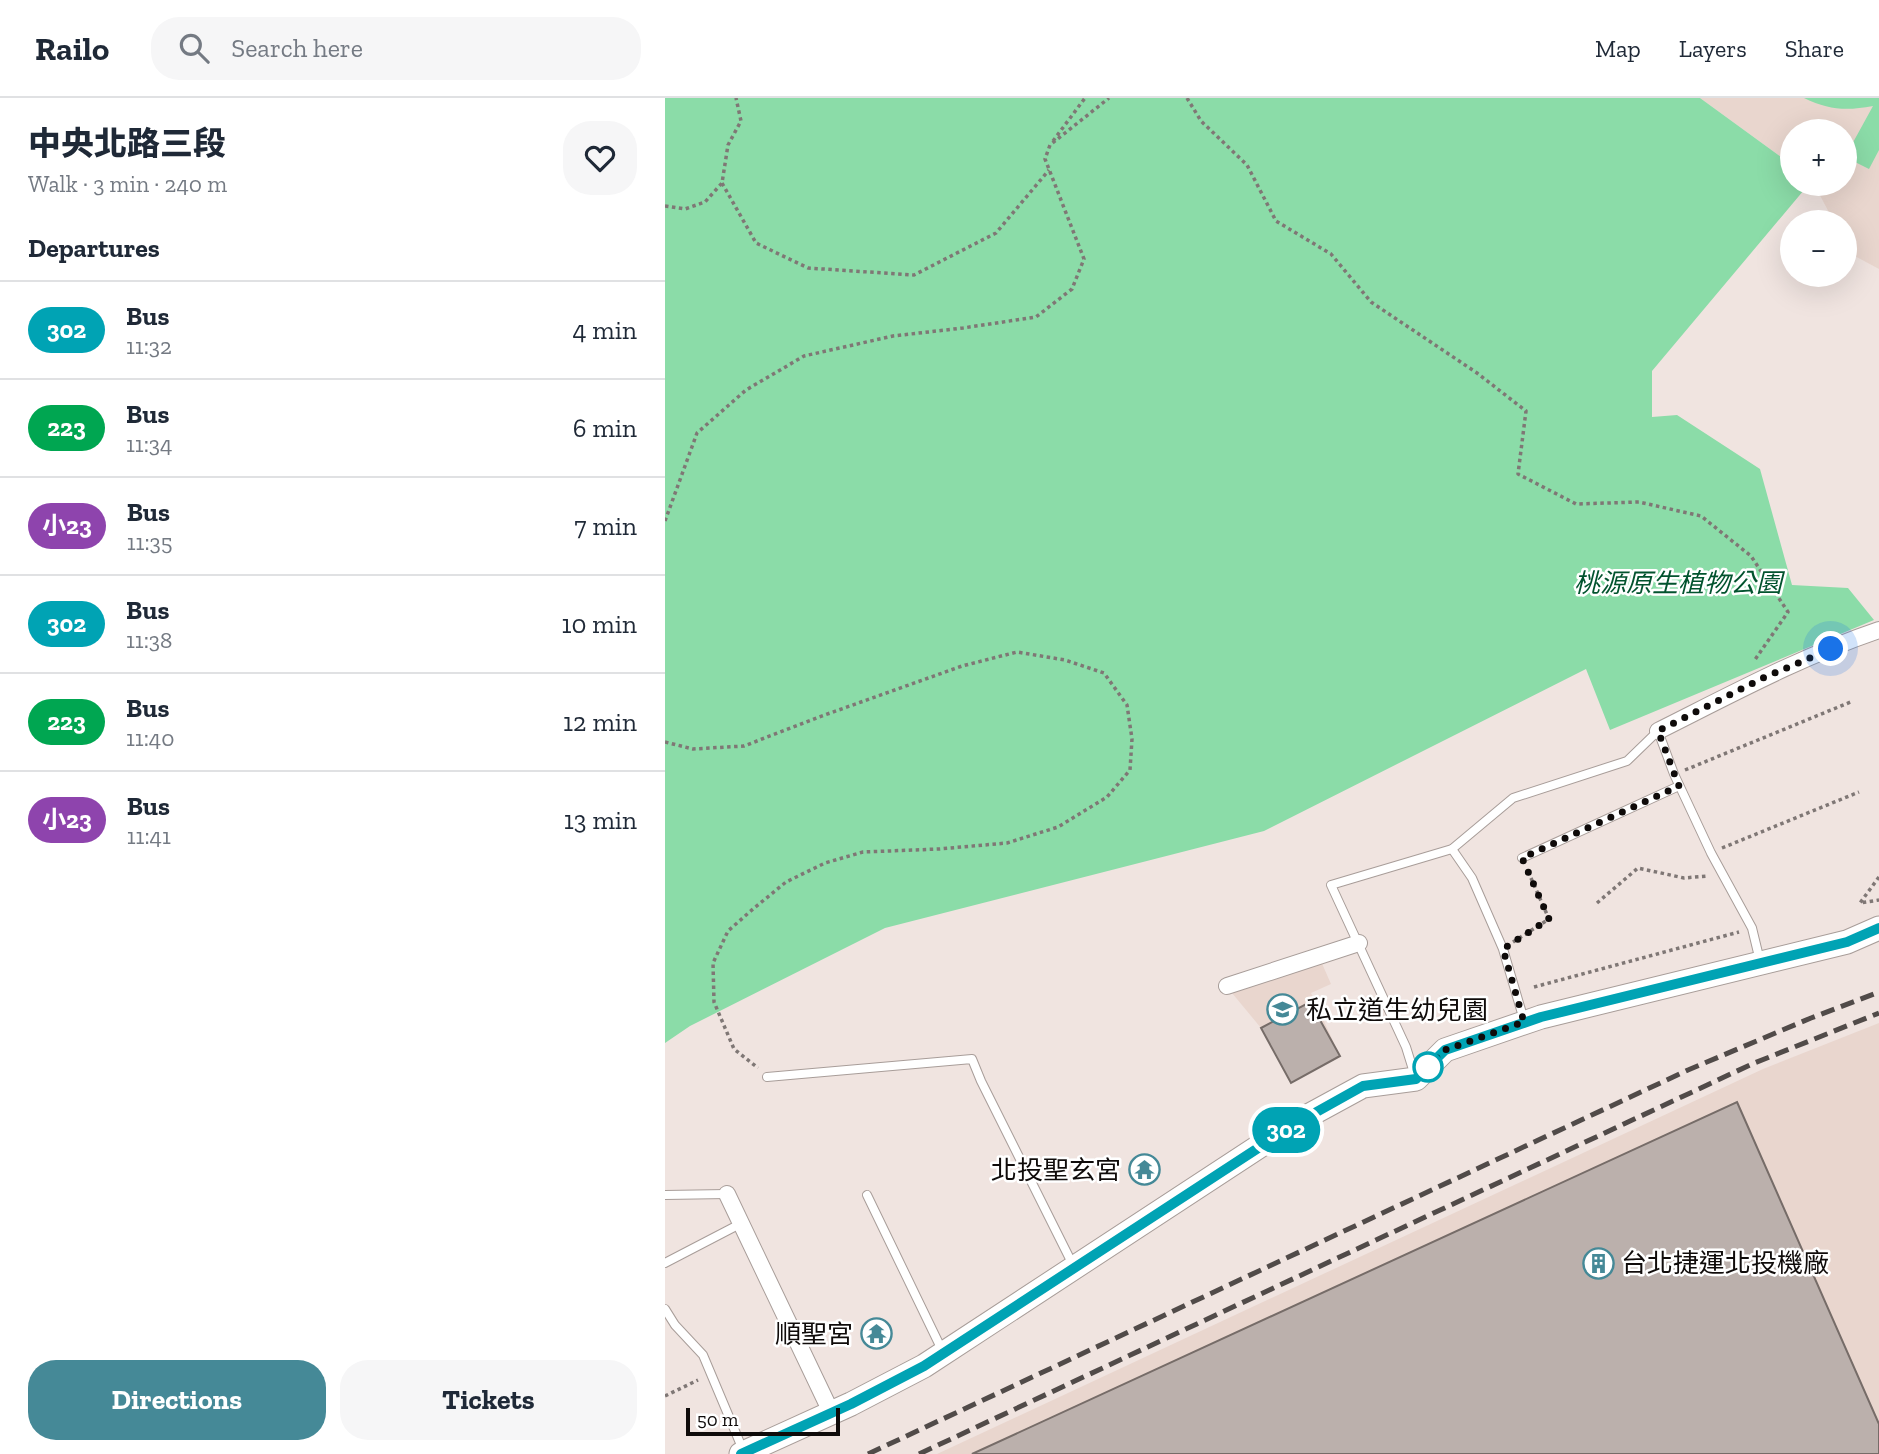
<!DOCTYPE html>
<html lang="en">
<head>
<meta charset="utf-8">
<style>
	body { margin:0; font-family:"Zilla Slab","Noto Sans TC",serif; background:#f6f6f7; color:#1f2937; height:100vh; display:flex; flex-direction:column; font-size:26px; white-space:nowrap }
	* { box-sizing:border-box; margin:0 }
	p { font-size:23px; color:#747a83 }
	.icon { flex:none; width:38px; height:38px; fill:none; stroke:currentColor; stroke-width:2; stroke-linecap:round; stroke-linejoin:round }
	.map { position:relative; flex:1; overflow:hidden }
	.drawer { display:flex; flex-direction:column; background:#fff; width:665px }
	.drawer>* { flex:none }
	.badge { padding:0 14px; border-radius:23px; font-size:24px; line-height:46px }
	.buttons { position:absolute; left:1115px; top:21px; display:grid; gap:14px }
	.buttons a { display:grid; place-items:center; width:77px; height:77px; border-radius:50%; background:#fff; box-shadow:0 7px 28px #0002; font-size:35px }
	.scale { position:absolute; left:21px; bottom:18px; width:154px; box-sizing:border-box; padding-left:7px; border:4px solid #0f0b0a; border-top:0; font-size:19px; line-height:24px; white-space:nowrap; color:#0f0b0a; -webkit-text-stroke:5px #fff; paint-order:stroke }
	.you { position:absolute; width:35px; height:35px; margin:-18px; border:5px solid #fff; border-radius:50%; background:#1a73e8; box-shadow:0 0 0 10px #1a73e833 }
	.map>.badge { position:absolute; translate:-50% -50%; box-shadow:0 0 0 4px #fff }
	h2 { padding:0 28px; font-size:26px; line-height:63px }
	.round { display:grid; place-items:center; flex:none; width:74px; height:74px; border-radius:28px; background:#f6f6f7 }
	.summary { display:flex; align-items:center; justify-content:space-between; height:119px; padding:0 28px }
	h1 { font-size:33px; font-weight:800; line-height:52px }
	.cta { display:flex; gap:14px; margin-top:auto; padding:14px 28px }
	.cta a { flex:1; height:80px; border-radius:28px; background:#458997; color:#fff; font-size:28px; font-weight:800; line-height:80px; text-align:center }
	.cta a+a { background:#f6f6f7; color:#1f2937 }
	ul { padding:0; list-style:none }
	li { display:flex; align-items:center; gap:21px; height:98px; padding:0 28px; border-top:2px solid #e0e1e3 }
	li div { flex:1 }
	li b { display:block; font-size:26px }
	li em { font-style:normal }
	li .badge { min-width:77px; font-weight:700; text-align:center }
	header { display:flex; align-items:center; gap:42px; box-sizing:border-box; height:98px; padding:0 35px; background:#fff; border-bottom:2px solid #e0e1e3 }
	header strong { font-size:33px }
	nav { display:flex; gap:38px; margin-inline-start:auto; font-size:24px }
	.search { width:490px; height:63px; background:#f6f6f7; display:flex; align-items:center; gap:18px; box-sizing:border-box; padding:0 24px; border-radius:28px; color:#747a83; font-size:26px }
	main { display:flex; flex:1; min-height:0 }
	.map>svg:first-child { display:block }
	.built { fill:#e9d6ce }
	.green { fill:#8bdca8 }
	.building { fill:#bbb0ac; stroke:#766c68; stroke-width:2 }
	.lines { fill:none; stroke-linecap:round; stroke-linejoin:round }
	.lane-casing { stroke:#a89d99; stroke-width:10 }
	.street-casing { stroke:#a89d99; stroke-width:18 }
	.secondary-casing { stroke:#a89d99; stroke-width:25 }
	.path { stroke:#7f7775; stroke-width:3.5; stroke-dasharray:3.5 3.5; stroke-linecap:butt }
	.lane { stroke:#fff; stroke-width:8 }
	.street { stroke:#fff; stroke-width:16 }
	.secondary { stroke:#fff; stroke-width:23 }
	.rail { stroke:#514b49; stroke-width:5; stroke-dasharray:14 7; stroke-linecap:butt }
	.line-casing { stroke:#fff; stroke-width:16 }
	.line { stroke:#00a3b4; stroke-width:10 }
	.walk { stroke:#0f0b0a; stroke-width:7; stroke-dasharray:0 12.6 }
	.stop-dot { fill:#fff; stroke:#00a3b4; stroke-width:3.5 }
	.labels { text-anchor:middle; stroke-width:5; stroke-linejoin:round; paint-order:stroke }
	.park-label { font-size:26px; font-style:italic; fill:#02532e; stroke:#fff }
	.poi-label { font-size:26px; fill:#0f0b0a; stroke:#fff; text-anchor:start }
</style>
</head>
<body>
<header>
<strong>Railo</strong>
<div class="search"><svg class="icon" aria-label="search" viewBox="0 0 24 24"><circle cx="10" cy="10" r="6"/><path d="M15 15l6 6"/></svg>Search here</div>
<nav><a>Map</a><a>Layers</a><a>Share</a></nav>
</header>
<main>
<section class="drawer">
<div class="summary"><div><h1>中央北路三段</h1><p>Walk · 3 min · 240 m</p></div><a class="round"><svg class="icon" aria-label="heart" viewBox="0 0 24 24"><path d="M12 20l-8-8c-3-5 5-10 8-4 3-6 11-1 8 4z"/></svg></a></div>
<h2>Departures</h2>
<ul>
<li><span class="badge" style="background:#00a3b4;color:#fff">302</span><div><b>Bus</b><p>11:32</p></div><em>4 min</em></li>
<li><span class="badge" style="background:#00a651;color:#fff">223</span><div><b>Bus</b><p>11:34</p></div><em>6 min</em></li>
<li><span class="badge" style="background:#8e44ad;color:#fff">小23</span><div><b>Bus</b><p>11:35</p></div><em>7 min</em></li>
<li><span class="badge" style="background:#00a3b4;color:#fff">302</span><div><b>Bus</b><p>11:38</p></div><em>10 min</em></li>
<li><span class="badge" style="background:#00a651;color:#fff">223</span><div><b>Bus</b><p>11:40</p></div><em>12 min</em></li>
<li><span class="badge" style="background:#8e44ad;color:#fff">小23</span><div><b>Bus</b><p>11:41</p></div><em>13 min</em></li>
</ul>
<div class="cta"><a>Directions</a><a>Tickets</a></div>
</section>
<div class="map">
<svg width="1214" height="1356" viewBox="0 0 1214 1356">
	<rect width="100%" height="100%" fill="#f0e4e0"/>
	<g class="built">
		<path d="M1035 0H1214V171L1186 156 1180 143V124H1169L1149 86H1180V33H1127V67Z"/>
		<path d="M655 861 666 886 646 895 675 958 626 985 596 930 567 895Z"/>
		<path d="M1214 925V1356H272L1098 971Z"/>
	</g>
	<g class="green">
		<path d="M0 0H1035L1127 67V86H1144L987 273V319L1012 317 1095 371 1127 487 1183 490 1209 522 945 632 921 571 599 733 220 830 25 928 0 945Z"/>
		<path d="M1139 0H1214V52L1204 71 1180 59 1208 8C1181 13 1164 12 1139 0Z"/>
	</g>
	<g class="building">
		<path d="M645 904 675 958 626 985 596 930Z"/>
		<path d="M1072 1004 1214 1326V1356H307Z"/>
	</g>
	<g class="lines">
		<defs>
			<g id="lane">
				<path d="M787 751 807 780 838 851 859 922"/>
				<path d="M857 760 1014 688"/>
				<path d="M750 978 741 949 666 787 787 751 848 700 962 663 993 633 1009 676 1046 755 1087 830 1095 863"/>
				<path d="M102 979 307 961 316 983 408 1167"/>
				<path d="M0 1097 62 1096"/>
				<path d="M202 1097 277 1252"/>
				<path d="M0 1165 75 1126"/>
				<path d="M0 1211 10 1227 38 1257 78 1352"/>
			</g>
			<g id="street">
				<path d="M993 633C1065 597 1137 558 1214 532"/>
				<path d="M562 888 694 845"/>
				<path d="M62 1096 166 1314"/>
			</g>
			<path id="secondary" d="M76 1356 186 1306 259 1268 630 1025 698 988 751 981 780 952 876 919 1182 844 1214 830"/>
		</defs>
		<use href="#lane" class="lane-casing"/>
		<use href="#street" class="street-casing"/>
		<use href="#secondary" class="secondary-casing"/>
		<g class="path">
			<path d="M522 0 536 23 582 67 611 123 666 156 706 204 812 275 861 313 853 376 911 406 974 404 1036 418 1086 458 1123 514 1089 563"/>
			<path d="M388 43 420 0"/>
			<path d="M57 85 91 145 143 170 249 177 331 135 384 72"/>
			<path d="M0 108 20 111 40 104 57 85 63 47 76 23 71 0"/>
			<path d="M0 423 32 335 81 292 139 258 228 238 298 230 371 219 407 191 419 161 380 61 385 47 444 0"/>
			<path d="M0 644 28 651 79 648 154 619 297 568 352 554 400 562 439 575 462 607 467 641 465 672 442 699 393 729 342 745 274 751 198 754 160 765 121 784 88 811 63 833 48 865 49 904 69 951 93 970"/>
			<path d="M1020 672 1188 603"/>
			<path d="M1057 750 1194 694"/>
			<path d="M1214 779 1195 805 1214 802"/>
			<path d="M932 805 973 770 1019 780 1042 778"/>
			<path d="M848 844 884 821 862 771"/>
			<path d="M869 889 1074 834"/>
			<path d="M0 1298 33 1282"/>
		</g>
		<use href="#lane" class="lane"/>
		<use href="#street" class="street"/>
		<use href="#secondary" class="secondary"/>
		<g class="rail">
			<path d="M203 1356 1023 972 1146 920 1214 894"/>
			<path d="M254 1356 1087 966 1214 915"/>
		</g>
	</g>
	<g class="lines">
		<defs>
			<path id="line" d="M76 1356 186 1306 259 1268 630 1026 698 988 751 981 780 952 876 919 1182 844 1214 830"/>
		</defs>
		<use href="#line" class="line-casing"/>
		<use href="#line" class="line"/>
		<path class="walk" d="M763 969 780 952 859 924 838 851 884 821 857 760 1014 688 993 633 1098 580 1166 551"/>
	</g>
	<defs>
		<symbol id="school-ring" viewBox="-11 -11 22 22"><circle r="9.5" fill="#fff" stroke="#458997" stroke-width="1.5"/><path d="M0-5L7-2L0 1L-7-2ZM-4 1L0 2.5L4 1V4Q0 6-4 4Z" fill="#458997"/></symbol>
		<symbol id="temple-ring" viewBox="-11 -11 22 22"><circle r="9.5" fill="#fff" stroke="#458997" stroke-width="1.5"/><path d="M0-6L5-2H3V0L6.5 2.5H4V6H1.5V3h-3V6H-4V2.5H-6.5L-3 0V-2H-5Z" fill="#458997"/></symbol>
		<symbol id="building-ring" viewBox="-11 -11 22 22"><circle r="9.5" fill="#fff" stroke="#458997" stroke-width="1.5"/><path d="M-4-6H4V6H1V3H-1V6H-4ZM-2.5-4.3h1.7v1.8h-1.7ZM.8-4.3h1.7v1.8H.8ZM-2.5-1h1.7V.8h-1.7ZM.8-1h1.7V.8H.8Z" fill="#458997"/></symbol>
	</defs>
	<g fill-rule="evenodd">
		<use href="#school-ring" x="600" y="894" width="35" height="35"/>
		<use href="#temple-ring" x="462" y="1054" width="35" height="35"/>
		<use href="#building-ring" x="916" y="1148" width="35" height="35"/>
		<use href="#temple-ring" x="194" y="1218" width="35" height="35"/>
	</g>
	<circle class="stop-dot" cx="763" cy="969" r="14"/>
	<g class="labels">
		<g class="park-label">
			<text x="1013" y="494">桃源原生植物公園</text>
		</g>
		<g class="poi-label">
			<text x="641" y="921">私立道生幼兒園</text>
			<text x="456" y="1081" text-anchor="end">北投聖玄宮</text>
			<text x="956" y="1174">台北捷運北投機廠</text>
			<text x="188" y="1245" text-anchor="end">順聖宮</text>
		</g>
	</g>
</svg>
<div class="buttons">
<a>+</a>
<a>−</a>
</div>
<div class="scale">50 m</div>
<div class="you" style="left:1166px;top:551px"></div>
<b class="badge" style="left:621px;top:1032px;background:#00a3b4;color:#fff">302</b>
</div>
</main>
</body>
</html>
